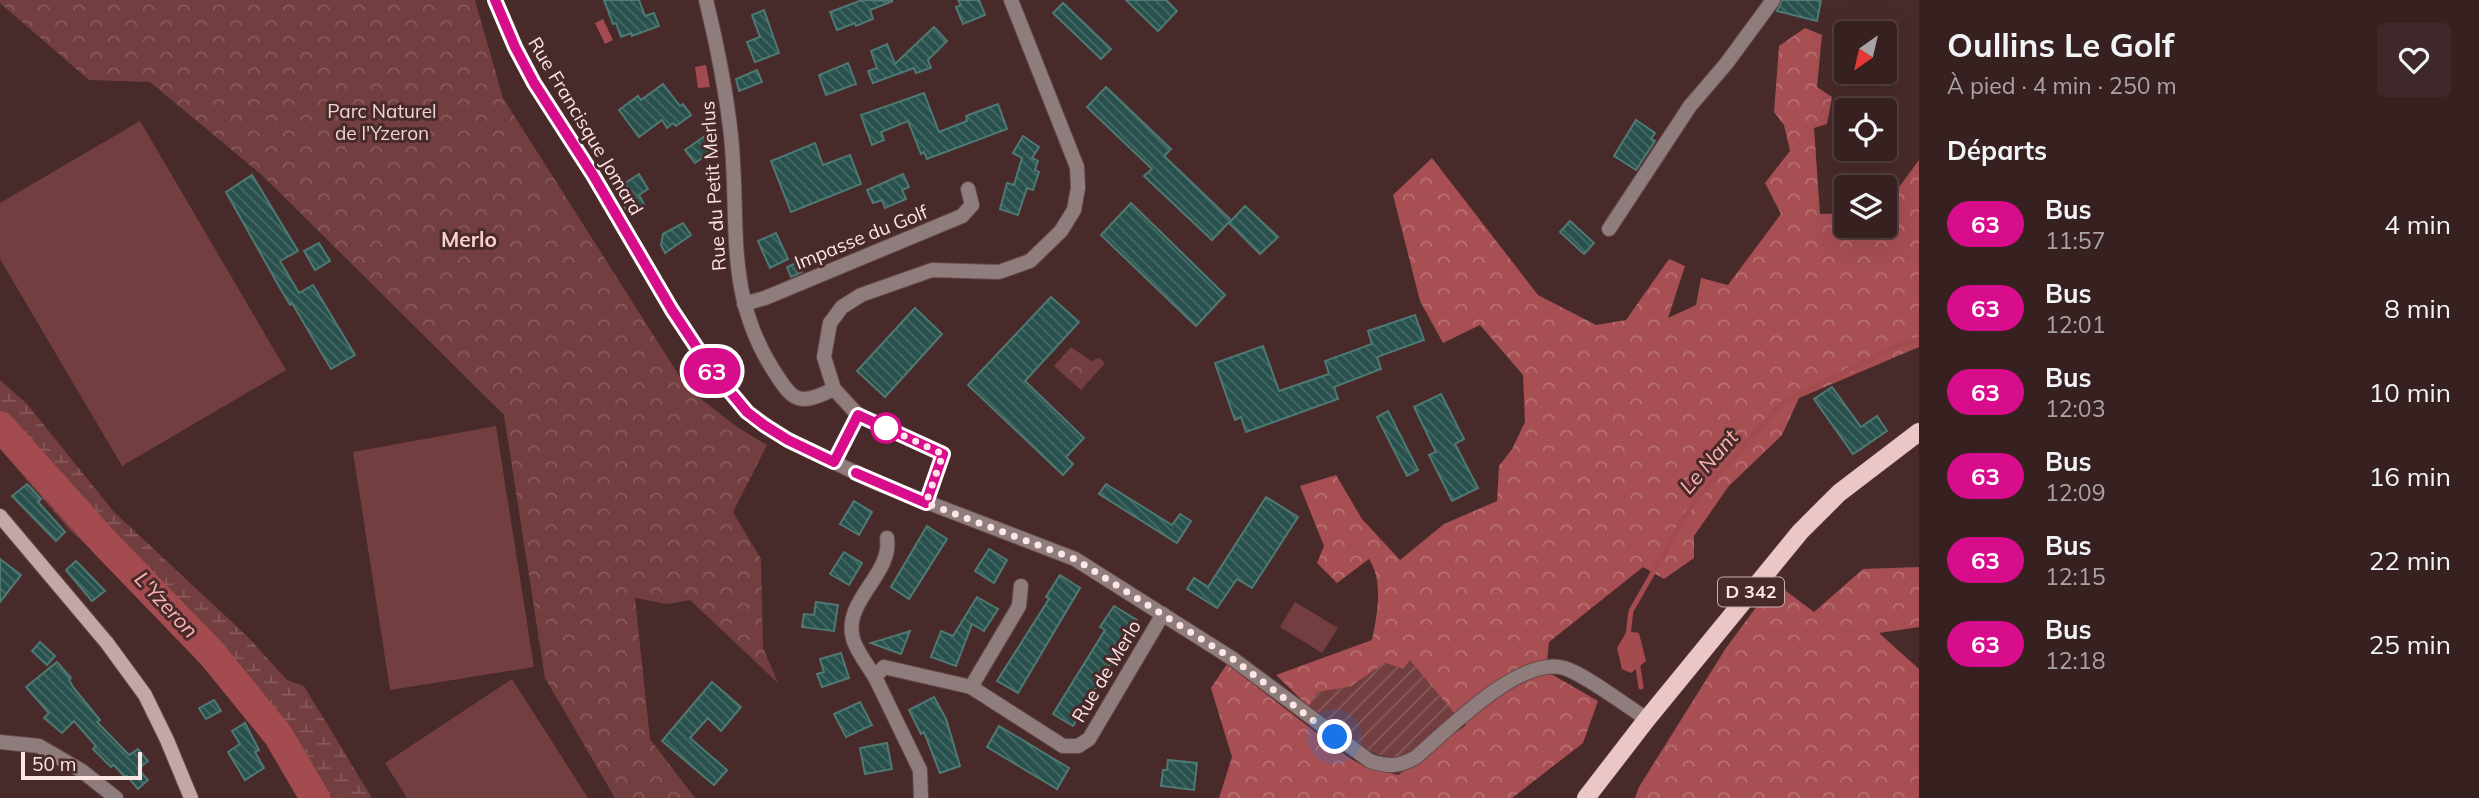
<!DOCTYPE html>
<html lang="fr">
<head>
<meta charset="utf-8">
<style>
	body { margin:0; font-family:Mulish,sans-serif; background:#3e2829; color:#f1f3f6; height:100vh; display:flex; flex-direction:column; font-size:26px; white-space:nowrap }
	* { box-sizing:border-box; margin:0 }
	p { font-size:23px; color:#aaa3a5 }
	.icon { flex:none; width:38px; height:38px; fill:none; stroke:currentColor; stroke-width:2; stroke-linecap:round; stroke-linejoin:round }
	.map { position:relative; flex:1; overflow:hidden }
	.panel { display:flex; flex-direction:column; background:#372020; width:560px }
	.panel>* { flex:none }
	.badge { padding:0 14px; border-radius:23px; font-size:24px; line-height:46px }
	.needle { width:46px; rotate:214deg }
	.fabs { position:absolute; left:1834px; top:21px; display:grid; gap:14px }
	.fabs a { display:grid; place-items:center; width:63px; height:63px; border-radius:7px; background:#372020; box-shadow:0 7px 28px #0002,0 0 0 2px #513e3e; font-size:35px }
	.scale { position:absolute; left:21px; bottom:18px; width:121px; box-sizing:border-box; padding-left:7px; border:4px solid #fce6e5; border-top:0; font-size:19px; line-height:24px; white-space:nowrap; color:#fce6e5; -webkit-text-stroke:5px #492a2a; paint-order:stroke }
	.you { position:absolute; width:35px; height:35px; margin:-18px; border:5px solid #fff; border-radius:50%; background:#1a73e8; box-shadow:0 0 0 10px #1a73e833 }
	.map>.badge { position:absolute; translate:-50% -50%; box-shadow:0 0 0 4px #fff }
	h2 { padding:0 28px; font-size:26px; line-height:63px }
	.round { display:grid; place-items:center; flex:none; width:74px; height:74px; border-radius:7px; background:#3e2829 }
	.headline { display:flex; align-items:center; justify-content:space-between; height:119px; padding:0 28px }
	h1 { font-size:33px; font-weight:700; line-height:52px }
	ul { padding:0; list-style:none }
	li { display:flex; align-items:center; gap:21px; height:84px; padding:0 28px }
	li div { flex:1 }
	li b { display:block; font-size:26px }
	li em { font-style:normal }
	li .badge { min-width:77px; font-weight:700; text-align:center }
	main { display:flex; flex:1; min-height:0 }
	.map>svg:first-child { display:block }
	.forest { fill:url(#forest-crowns) }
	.wetland { fill:url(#wetland-marsh) }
	.park { fill:url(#park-crowns) }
	.garden { fill:url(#garden-furrows) }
	.pitch { fill:#733e3f }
	.water { fill:#a34b4f }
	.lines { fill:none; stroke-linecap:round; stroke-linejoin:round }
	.stream { stroke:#a34b4f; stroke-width:5 }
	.river { stroke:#a34b4f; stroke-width:30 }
	.building { fill:url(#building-back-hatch); stroke:#4f7973; stroke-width:2 }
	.street-casing { stroke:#664848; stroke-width:16 }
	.secondary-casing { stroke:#664848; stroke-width:16 }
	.primary-casing { stroke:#664848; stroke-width:19 }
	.street { stroke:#8f7d7d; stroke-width:14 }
	.secondary { stroke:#c2a7a6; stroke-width:14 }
	.primary { stroke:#eac7c6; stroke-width:18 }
	.line-casing { stroke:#fff; stroke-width:16 }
	.line { stroke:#d80d8c; stroke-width:10 }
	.walk { stroke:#fce6e5; stroke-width:7; stroke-dasharray:0 12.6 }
	.stop-dot { fill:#fff; stroke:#d80d8c; stroke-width:3.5 }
	.labels { text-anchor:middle; stroke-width:6; stroke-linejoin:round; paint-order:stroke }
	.shield { fill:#492a2a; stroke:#c6aead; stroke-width:2 }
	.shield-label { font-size:18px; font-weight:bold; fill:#fce6e5 }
	.park-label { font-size:19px; fill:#eed4d4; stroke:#492a2a }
	.street-label { font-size:19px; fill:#fce6e5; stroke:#492a2a }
	.neighbourhood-label { font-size:21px; font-weight:bold; fill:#f9cfce; stroke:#492a2a }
	.water-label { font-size:21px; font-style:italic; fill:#feb3b3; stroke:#492a2a }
</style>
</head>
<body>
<main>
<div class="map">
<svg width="1919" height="798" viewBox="0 0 1919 798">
	<defs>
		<pattern id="forest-crowns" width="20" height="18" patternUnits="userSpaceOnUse" patternTransform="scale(1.75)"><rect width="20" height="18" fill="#a74f53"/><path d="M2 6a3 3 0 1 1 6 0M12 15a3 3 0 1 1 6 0" fill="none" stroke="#b87174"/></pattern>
		<pattern id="wetland-marsh" width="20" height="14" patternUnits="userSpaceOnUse" patternTransform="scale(1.75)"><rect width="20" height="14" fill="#733e3f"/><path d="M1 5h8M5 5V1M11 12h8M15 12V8" fill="none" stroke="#885a5b"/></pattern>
		<pattern id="park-crowns" width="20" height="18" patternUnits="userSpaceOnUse" patternTransform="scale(1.75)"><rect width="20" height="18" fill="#733e3f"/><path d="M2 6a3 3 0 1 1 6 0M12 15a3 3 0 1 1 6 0" fill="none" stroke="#885a5b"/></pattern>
		<pattern id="garden-furrows" width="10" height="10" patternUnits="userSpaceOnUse" patternTransform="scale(1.75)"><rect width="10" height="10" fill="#733e3f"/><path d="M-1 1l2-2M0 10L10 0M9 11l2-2" fill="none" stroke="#885a5b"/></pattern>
		<pattern id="building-back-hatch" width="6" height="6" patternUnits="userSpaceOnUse" patternTransform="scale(1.75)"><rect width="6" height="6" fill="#28514d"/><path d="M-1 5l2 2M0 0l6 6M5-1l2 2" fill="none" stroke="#486a66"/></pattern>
	</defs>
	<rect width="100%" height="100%" fill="#492a2a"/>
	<g class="forest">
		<path d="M1805 28 1822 35 1817 87 1832 97 1827 124 1814 128 1820 214 1846 213V226H1885V206L1919 160V347L1799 398 1782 435 1728 487 1694 536V558L1664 579 1643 567 1549 642 1546 671 1598 701 1583 743 1512 798H1219L1232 757 1211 688 1227 664 1348 757 1365 767 1398 775 1466 725 1403 669 1385 663 1350 687 1318 692 1309 707 1276 675 1372 640C1377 615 1384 582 1369 559L1337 583 1317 563 1324 546 1300 486 1336 475 1362 519 1400 560 1444 524 1497 501 1499 466 1512 449 1525 422 1523 375 1480 325 1443 343 1420 301 1393 195 1432 158 1538 295 1596 325 1626 320 1669 259 1685 266 1668 318 1696 305 1701 278 1728 285 1781 214 1765 183 1790 151 1784 125 1774 112 1779 46Z"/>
		<path d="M1919 567V627L1879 633 1919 669V798H1635L1639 787 1726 648 1780 575 1786 591 1814 612 1863 569Z"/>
	</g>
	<path class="wetland" d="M0 380 27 404 114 512 247 636 287 680 304 686 372 798H301L242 706 152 607 69 529 0 449Z"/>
	<g class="park">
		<path d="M0 0H475L503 98 687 388 737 427 767 445 733 512 761 559 763 648 778 683 690 600 667 604 635 598 650 739 695 798H615L545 678 504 415 263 176 150 82 89 80 0 3Z"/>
		<path d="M1071 347 1091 361 1099 358 1105 363 1081 390 1054 366Z"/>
	</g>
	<path class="garden" d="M1410 660 1455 714C1439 727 1421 746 1403 755 1375 767 1331 723 1309 707L1317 692 1350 687 1385 663 1403 669Z"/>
	<g class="pitch">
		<path d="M140 121 286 370 122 466 0 259V203Z"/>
		<path d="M496 426 534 667 390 690 353 452Z"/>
		<path d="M1295 602 1338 628 1322 653 1280 627Z"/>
		<path d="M512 679 588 798H407L385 763Z"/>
	</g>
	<g class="water">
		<path d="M603 19 613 40 605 44 595 23Z"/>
		<path d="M706 65 710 87 698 88 695 67Z"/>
		<path d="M1627 631 1639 633 1646 661 1631 673 1622 669 1617 648Z"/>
	</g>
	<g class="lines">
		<g class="stream">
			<path d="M1628 635 1631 611 1691 506 1782 403 1894 347 1919 339"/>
			<path d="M1637 661 1641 687"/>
		</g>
		<path class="river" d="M0 426 104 542 212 654 278 735 315 798"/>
	</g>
	<g class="building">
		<path d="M604 0H639L645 16 654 13 659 26 632 36 631 33 621 37 616 23 613 24Z"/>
		<path d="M862 0 893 1 870 10 873 19 856 26 855 23 837 30 830 12Z"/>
		<path d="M958 0H979L985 15 963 24 956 7 961 5Z"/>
		<path d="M1126 0H1166L1177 11 1158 31Z"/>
		<path d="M1782 0H1821L1817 21 1777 11Z"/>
		<path d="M1063 3 1111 49 1101 59 1053 13Z"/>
		<path d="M764 10 779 53 755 62 747 42 760 37 752 15Z"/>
		<path d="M934 27 947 41 928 60 931 68 916 73 914 68 873 83 868 71 877 68 871 51 887 44 895 64Z"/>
		<path d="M848 63 856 84 826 95 819 75Z"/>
		<path d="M757 70 762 82 739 91 736 79Z"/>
		<path d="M663 84 680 106 683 104 691 115 676 126 673 123 667 128 662 120 639 137 619 110 638 96 641 100Z"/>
		<path d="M1106 87 1171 149 1164 156 1231 220 1212 240 1144 176 1152 169 1087 107Z"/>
		<path d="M924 93 939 132 967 121 966 116 998 104 1007 129 927 159 924 152 921 154 908 121 881 132 884 140 872 145 861 115Z"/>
		<path d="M1636 120 1655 133 1651 139 1655 141 1636 170 1614 156Z"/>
		<path d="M705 136 714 150 695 163 685 150Z"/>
		<path d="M1023 136 1039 147 1032 158 1038 161 1035 170 1039 172 1033 190 1027 188 1018 215 1000 209 1007 183 1014 185 1022 158 1013 153Z"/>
		<path d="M815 143 823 165 850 155 861 184 791 212 771 161Z"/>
		<path d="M639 174 648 189 639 195 644 204 628 213 615 190Z"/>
		<path d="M903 174 909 187 902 190 906 199 885 208 882 200 873 203 867 190Z"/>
		<path d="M252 175 298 251 280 261 299 293 313 285 355 355 331 369 292 303 290 305 280 288 226 192Z"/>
		<path d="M1131 203 1225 295 1196 326 1101 235Z"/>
		<path d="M1245 206 1278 237 1260 254 1229 223Z"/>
		<path d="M1570 221 1594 243 1584 254 1560 232Z"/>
		<path d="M683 223 691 235 665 253 661 245 663 234Z"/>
		<path d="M776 233 788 259 770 268 758 241Z"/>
		<path d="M319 243 330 261 315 270 304 251Z"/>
		<path d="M798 262 802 272 791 277 787 267Z"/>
		<path d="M1051 297 1079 322 1025 381 1084 438 1066 457 1073 464 1063 475 968 385Z"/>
		<path d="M915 308 942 334 885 397 857 371Z"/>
		<path d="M1415 315 1424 340 1377 357 1381 369 1334 387 1338 399 1246 432 1241 417 1235 420 1215 363 1263 346 1279 391 1329 374 1325 361 1372 344 1368 331Z"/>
		<path d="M1832 387 1861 427 1877 416 1887 431 1853 454 1814 399Z"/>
		<path d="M1441 394 1464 439 1455 444 1478 488 1452 501 1429 455 1436 452 1414 407Z"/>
		<path d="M1388 411 1418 470 1407 476 1377 417Z"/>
		<path d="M27 484 41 499 38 502 65 532 56 541 12 496Z"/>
		<path d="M1106 484 1172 525 1180 514 1191 521 1177 543 1099 494Z"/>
		<path d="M1266 497 1298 517 1252 588 1237 579 1217 608 1187 589 1194 578 1208 587Z"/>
		<path d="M854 501 872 512 859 535 840 524Z"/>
		<path d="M927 526 947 539 909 599 891 587Z"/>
		<path d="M989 549 1007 560 994 583 975 571Z"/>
		<path d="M844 552 862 563 849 585 830 574Z"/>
		<path d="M0 559 21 575 0 602Z"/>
		<path d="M76 561 105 591 92 601 66 570Z"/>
		<path d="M1060 575 1080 588 1018 693 997 681 1049 599 1046 597Z"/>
		<path d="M977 597 998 609 984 631 972 624 956 666 931 657 941 631 953 636Z"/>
		<path d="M816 602 838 605 834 631 802 627 804 614 814 615Z"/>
		<path d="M1114 606 1137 620 1073 726 1053 714 1105 630 1100 627Z"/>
		<path d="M910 631 901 654 871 643Z"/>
		<path d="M40 642 55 656 47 665 32 651Z"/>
		<path d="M841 653 849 678 822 687 817 674 824 672 820 659Z"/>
		<path d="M57 662 71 678 69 680 73 687 100 720 97 722 129 755 138 749 148 761 138 769 148 780 138 789 127 776 125 777 114 765 111 767 93 749 96 746 74 721 62 733 44 718 49 713 26 687Z"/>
		<path d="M712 682 741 707 721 731 708 718 690 738 727 770 714 785 662 741Z"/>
		<path d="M934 697 946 719 960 766 940 773 924 732 921 734 909 710Z"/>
		<path d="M214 700 221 711 206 719 199 708Z"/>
		<path d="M860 702 872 725 846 737 834 714Z"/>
		<path d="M245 723 259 750 255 752 264 768 245 780 228 752 240 744 232 731Z"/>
		<path d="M999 726 1069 768 1057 789 987 747Z"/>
		<path d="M887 743 892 769 865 774 860 748Z"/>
		<path d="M1168 760 1197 763 1194 790 1161 786 1163 770H1167Z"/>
	</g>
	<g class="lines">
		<defs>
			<g id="street">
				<path d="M495 0 515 47 534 83 593 175 672 310 711 369 747 412 788 440 877 483 1075 559 1233 659 1370 761C1388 767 1399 767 1416 757 1448 730 1520 655 1564 668 1585 674 1626 706 1647 719"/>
				<path d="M706 0C717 45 726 90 731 136 740 221 724 291 772 368 793 401 797 407 834 389"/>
				<path d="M1609 229 1690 106 1726 64 1773 0"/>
				<path d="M744 304 765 298 962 216 972 205 968 189"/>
				<path d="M834 462 858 415"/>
				<path d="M926 503 943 454 858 415 834 389 824 357 830 323 842 307 861 295 932 270 999 272 1030 261 1061 231 1074 210 1078 188 1077 167 1011 0"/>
				<path d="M875 677C868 666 857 652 853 639 842 601 893 574 887 538"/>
				<path d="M971 687 1019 606 1021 586"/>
				<path d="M0 742 39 746 82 771 116 798"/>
				<path d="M921 798 920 770 875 677 884 667 971 687 1063 746H1078L1089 739 1163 614"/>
			</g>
			<path id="secondary" d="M0 516 107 643 145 695 167 740 191 798"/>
			<path id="primary" d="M1586 798 1647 719 1800 532 1839 493 1919 432"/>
		</defs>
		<use href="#street" class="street-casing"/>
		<use href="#secondary" class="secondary-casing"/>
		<use href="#primary" class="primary-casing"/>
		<use href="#street" class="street"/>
		<use href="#secondary" class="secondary"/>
		<use href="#primary" class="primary"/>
	</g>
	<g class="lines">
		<defs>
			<path id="line" d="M495 0 515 47 534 83 593 175 672 310 711 369 747 412 764 425 788 440 834 462 858 415 943 454 926 503 856 473"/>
		</defs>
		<use href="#line" class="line-casing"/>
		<use href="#line" class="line"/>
		<path class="walk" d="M886 428 878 424 943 454 926 503 1075 559 1233 659 1335 737"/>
	</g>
	<circle class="stop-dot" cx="886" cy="428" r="14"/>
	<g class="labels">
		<rect class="shield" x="1718" y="577.5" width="66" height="29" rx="5"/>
		<g class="shield-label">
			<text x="1751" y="598">D 342</text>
		</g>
		<g class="park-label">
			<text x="382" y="118">Parc Naturel<tspan x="382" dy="22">de l'Yzeron</tspan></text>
		</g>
		<g class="street-label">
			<text transform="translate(586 126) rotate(59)" y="7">Rue Francisque Jomard</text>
			<text transform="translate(713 186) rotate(-94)" y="7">Rue du Petit Merlus</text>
			<text transform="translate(861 237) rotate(-22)" y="7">Impasse du Golf</text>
			<text transform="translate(1106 671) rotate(-59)" y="7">Rue de Merlo</text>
		</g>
		<g class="neighbourhood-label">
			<text x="469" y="247">Merlo</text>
		</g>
		<g class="water-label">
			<text transform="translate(1709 462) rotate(-49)" y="7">Le Nant</text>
			<text transform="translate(166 605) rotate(47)" y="7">L'Yzeron</text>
		</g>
	</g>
</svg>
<div class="fabs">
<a><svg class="needle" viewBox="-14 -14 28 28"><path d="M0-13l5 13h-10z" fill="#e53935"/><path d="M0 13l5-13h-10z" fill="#aaa3a5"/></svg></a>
<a><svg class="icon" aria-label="locate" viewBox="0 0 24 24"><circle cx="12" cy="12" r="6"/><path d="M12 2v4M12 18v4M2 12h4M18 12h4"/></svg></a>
<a><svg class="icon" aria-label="layers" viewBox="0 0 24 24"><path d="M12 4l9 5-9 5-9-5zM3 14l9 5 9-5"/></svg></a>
</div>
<div class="scale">50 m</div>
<div class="you" style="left:1335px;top:737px"></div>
<b class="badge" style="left:712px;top:371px;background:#d80d8c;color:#fff">63</b>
</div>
<section class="panel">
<div class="headline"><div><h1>Oullins Le Golf</h1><p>À pied · 4 min · 250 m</p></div><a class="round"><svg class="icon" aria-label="heart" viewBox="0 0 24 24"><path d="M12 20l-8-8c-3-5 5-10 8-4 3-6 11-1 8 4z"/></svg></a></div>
<h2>Départs</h2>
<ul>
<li><span class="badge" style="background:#d80d8c;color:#fff">63</span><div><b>Bus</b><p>11:57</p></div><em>4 min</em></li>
<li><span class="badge" style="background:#d80d8c;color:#fff">63</span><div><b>Bus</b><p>12:01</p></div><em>8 min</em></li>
<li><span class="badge" style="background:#d80d8c;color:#fff">63</span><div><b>Bus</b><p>12:03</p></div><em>10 min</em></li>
<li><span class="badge" style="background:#d80d8c;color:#fff">63</span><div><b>Bus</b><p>12:09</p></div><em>16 min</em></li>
<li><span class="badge" style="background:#d80d8c;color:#fff">63</span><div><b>Bus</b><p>12:15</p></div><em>22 min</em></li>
<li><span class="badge" style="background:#d80d8c;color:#fff">63</span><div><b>Bus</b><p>12:18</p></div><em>25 min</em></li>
</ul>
</section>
</main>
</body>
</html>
